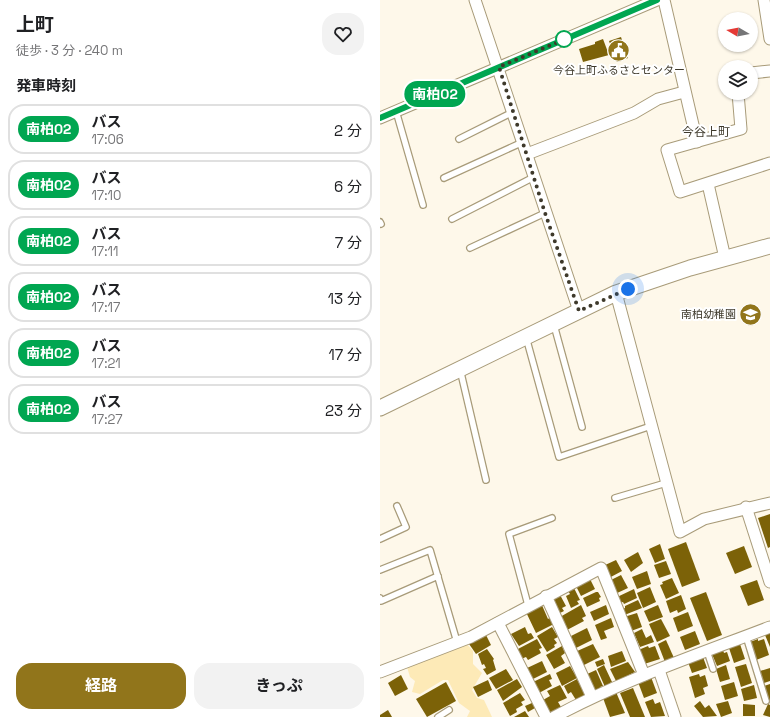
<!DOCTYPE html>
<html lang="ja">
<head>
<meta charset="utf-8">
<style>
	body { margin:0; font-family:"Space Grotesk","Noto Sans JP",sans-serif; background:#f2f2f2; color:#202124; height:100vh; display:flex; flex-direction:column; font-size:15px; white-space:nowrap }
	* { box-sizing:border-box; margin:0 }
	p { font-size:13px; color:#757577 }
	.icon { flex:none; width:22px; height:22px; fill:none; stroke:currentColor; stroke-width:2; stroke-linecap:round; stroke-linejoin:round }
	.map { position:relative; flex:1; overflow:hidden }
	.drawer { display:flex; flex-direction:column; background:#fff; width:380px }
	.drawer>* { flex:none }
	.badge { padding:0 8px; border-radius:13px; font-size:14px; line-height:26px }
	.needle { width:26px; rotate:280deg }
	.tools { position:absolute; left:338px; top:12px; display:grid; gap:8px }
	.tools a { display:grid; place-items:center; width:40px; height:40px; border-radius:50%; background:#fff; box-shadow:0 1px 3px #0004; font-size:20px }
	.you { position:absolute; width:20px; height:20px; margin:-10px; border:3px solid #fff; border-radius:50%; background:#1a73e8; box-shadow:0 0 0 6px #1a73e833 }
	.map>.badge { position:absolute; translate:-50% -50%; box-shadow:0 0 0 2px #fff }
	h2 { padding:0 16px; font-size:15px; line-height:36px }
	.round { display:grid; place-items:center; flex:none; width:42px; height:42px; border-radius:16px; background:#f2f2f2 }
	.summary { display:flex; align-items:center; justify-content:space-between; height:68px; padding:0 16px }
	h1 { font-size:19px; font-weight:700; line-height:30px }
	.action { display:flex; gap:8px; margin-top:auto; padding:8px 16px }
	.action a { flex:1; height:46px; border-radius:16px; background:#91751b; color:#fff; font-size:16px; font-weight:700; line-height:46px; text-align:center }
	.action a+a { background:#f2f2f2; color:#202124 }
	ul { padding:0; list-style:none }
	li { display:flex; align-items:center; gap:12px; height:50px; margin:0 8px 6px; padding:0 8px; border:2px solid #e0e0e0; border-radius:16px }
	li div { flex:1 }
	li b { display:block; font-size:15px }
	li em { font-style:normal }
	li .badge { min-width:44px; font-weight:700; text-align:center }
	main { display:flex; flex:1; min-height:0 }
	.map>svg:first-child { display:block }
	.green { fill:#fdeab7 }
	.building { fill:#7c6208 }
	.lines { fill:none; stroke-linecap:round; stroke-linejoin:round }
	.lane-casing { stroke:#a89b79; stroke-width:8 }
	.street-casing { stroke:#a89b79; stroke-width:13 }
	.secondary-casing { stroke:#a89b79; stroke-width:17 }
	.lane { stroke:#fff; stroke-width:5.5 }
	.street { stroke:#fff; stroke-width:11 }
	.secondary { stroke:#fff; stroke-width:15 }
	.line-casing { stroke:#fff; stroke-width:9 }
	.line { stroke:#00a651; stroke-width:6 }
	.walk { stroke:#3e392b; stroke-width:4; stroke-dasharray:0 7.2 }
	.stop-dot { fill:#fff; stroke:#00a651; stroke-width:2 }
	.labels { text-anchor:middle; stroke-width:4; stroke-linejoin:round; paint-order:stroke }
	.poi-label { font-size:11px; fill:#3e392b; stroke:#fff }
	.neighbourhood-label { font-size:12px; fill:#3e392b; stroke:#fff }
</style>
</head>
<body>
<main>
<section class="drawer">
<div class="summary"><div><h1>上町</h1><p>徒歩 · 3 分 · 240 m</p></div><a class="round"><svg class="icon" aria-label="heart" viewBox="0 0 24 24"><path d="M12 20l-8-8c-3-5 5-10 8-4 3-6 11-1 8 4z"/></svg></a></div>
<h2>発車時刻</h2>
<ul>
<li><span class="badge" style="background:#00a651;color:#fff">南柏02</span><div><b>バス</b><p>17:06</p></div><em>2 分</em></li>
<li><span class="badge" style="background:#00a651;color:#fff">南柏02</span><div><b>バス</b><p>17:10</p></div><em>6 分</em></li>
<li><span class="badge" style="background:#00a651;color:#fff">南柏02</span><div><b>バス</b><p>17:11</p></div><em>7 分</em></li>
<li><span class="badge" style="background:#00a651;color:#fff">南柏02</span><div><b>バス</b><p>17:17</p></div><em>13 分</em></li>
<li><span class="badge" style="background:#00a651;color:#fff">南柏02</span><div><b>バス</b><p>17:21</p></div><em>17 分</em></li>
<li><span class="badge" style="background:#00a651;color:#fff">南柏02</span><div><b>バス</b><p>17:27</p></div><em>23 分</em></li>
</ul>
<div class="action"><a>経路</a><a>きっぷ</a></div>
</section>
<div class="map">
<svg width="390" height="717" viewBox="0 0 390 717">
	<rect width="100%" height="100%" fill="#fef8ea"/>
	<path class="green" d="M86 643 93 651V664L102 673 92 690 97 698 104 700 112 717H87L90 711 79 703 68 680H63L40 694 32 692 35 681 30 677 27 667Z"/>
	<g class="building">
		<path d="M241 37 248 58 237 62 229 41Z"/>
		<path d="M223 39 229 55 203 62 199 49 215 44V42Z"/>
		<path d="M390 514V547L388 548 378 518Z"/>
		<path d="M306 542 320 580 302 587 288 549Z"/>
		<path d="M280 544 285 559 275 563 269 549Z"/>
		<path d="M364 546 372 567 355 574 346 553Z"/>
		<path d="M258 552 263 563 251 572 244 560Z"/>
		<path d="M236 560 242 571 229 578 223 566Z"/>
		<path d="M286 561 291 574 279 578 274 565Z"/>
		<path d="M267 571 271 584 257 589 252 577Z"/>
		<path d="M241 575 248 588 235 594 229 581Z"/>
		<path d="M209 577 215 589 201 596 195 584Z"/>
		<path d="M292 578 299 593 286 599 280 585 283 584 282 582Z"/>
		<path d="M377 580 384 600 368 606 360 586Z"/>
		<path d="M193 586 200 600 197 601 199 604 191 608 186 596 190 594 187 589Z"/>
		<path d="M270 587 276 602 263 608 257 593Z"/>
		<path d="M254 589 257 598 244 604 243 602 237 604 235 598Z"/>
		<path d="M216 592H218L221 597 219 598 220 601 207 607 203 598Z"/>
		<path d="M326 592 342 635 327 641 310 598Z"/>
		<path d="M179 593 186 606 182 608 184 611 178 614 170 600Z"/>
		<path d="M301 595 306 609 298 613 297 610 290 613 286 601Z"/>
		<path d="M258 600 262 608 242 616 240 610 245 608V606Z"/>
		<path d="M161 603 168 619 171 617 174 624 156 633 145 610Z"/>
		<path d="M201 605 206 616 202 618 204 621 187 630 180 617Z"/>
		<path d="M226 605 229 614 214 621 210 612Z"/>
		<path d="M278 605 283 617 269 622 264 611Z"/>
		<path d="M308 612 313 626 298 632 293 618Z"/>
		<path d="M257 613 262 627 251 631 244 617Z"/>
		<path d="M231 618 234 627 224 631 227 638 221 640 215 625Z"/>
		<path d="M281 619 290 636 277 642 269 624Z"/>
		<path d="M145 627 148 634 151 633 154 638 139 646 131 634Z"/>
		<path d="M172 627 178 637 174 639 177 643 174 645 175 647 167 652 157 636Z"/>
		<path d="M207 628 212 640 196 648 191 636Z"/>
		<path d="M262 629 266 638 271 635 274 642 260 647 254 633Z"/>
		<path d="M315 631 320 644 305 650 300 637Z"/>
		<path d="M105 633 111 645 96 654 87 641Z"/>
		<path d="M390 633V647L385 635Z"/>
		<path d="M157 639 162 648 159 649 161 653 148 660 146 657 141 659 136 650Z"/>
		<path d="M378 639V641L384 639 389 655 376 660 370 642Z"/>
		<path d="M286 640 294 658 285 662 278 644Z"/>
		<path d="M213 644 220 657 202 666 195 652Z"/>
		<path d="M360 644 365 659 354 663 349 648Z"/>
		<path d="M182 646 185 653 181 656 185 663 174 669 166 655Z"/>
		<path d="M268 646 269 648 275 646 280 659 261 665 256 651Z"/>
		<path d="M107 649 114 659 113 660 116 670 107 675 103 669 106 668 104 664 102 665 98 654Z"/>
		<path d="M343 650 344 653 347 652 350 661 337 666 332 654Z"/>
		<path d="M242 651 246 661 231 667 228 656Z"/>
		<path d="M323 657 327 668 312 673 308 662Z"/>
		<path d="M223 659 225 664 217 667 215 662Z"/>
		<path d="M162 661 167 672 151 680 145 669Z"/>
		<path d="M248 662 255 672 236 681 230 669Z"/>
		<path d="M366 664 372 683 361 687 355 667Z"/>
		<path d="M224 665 232 682 230 683 231 685 225 687 217 669Z"/>
		<path d="M346 665 350 679 340 682 336 669Z"/>
		<path d="M190 666 197 678 182 686 176 673Z"/>
		<path d="M390 668V681L384 683 380 671Z"/>
		<path d="M126 669 133 680 116 689 109 678Z"/>
		<path d="M216 670 223 686 220 687 221 689 215 692 205 675Z"/>
		<path d="M170 674 172 679 169 680 172 686 159 693 153 682Z"/>
		<path d="M319 674 320 677 325 675 328 686 323 688 325 694 315 698 309 677Z"/>
		<path d="M21 675 28 689 15 696 8 683Z"/>
		<path d="M271 677 277 693 264 698 258 682Z"/>
		<path d="M137 679 142 687 123 701 117 690Z"/>
		<path d="M197 679 205 695 196 700 191 692 188 694 184 686Z"/>
		<path d="M108 680 112 690 98 697 93 687Z"/>
		<path d="M66 682 76 701 47 717 36 699Z"/>
		<path d="M354 682 358 696 345 700 341 686Z"/>
		<path d="M390 684V704L384 686Z"/>
		<path d="M180 685 187 698 178 702 181 707 170 713 163 700 170 696 167 691Z"/>
		<path d="M374 685 377 698 364 701 361 689Z"/>
		<path d="M253 688 265 717H250L240 693Z"/>
		<path d="M236 692 245 713 230 717 223 698Z"/>
		<path d="M140 693 145 700 141 702 143 705 136 709 137 712 130 716 123 703Z"/>
		<path d="M273 699 275 704 280 702 285 716 271 717 265 702Z"/>
		<path d="M320 701 325 708 329 705 337 716 323 717 314 706Z"/>
		<path d="M348 701 352 713 341 717 336 704Z"/>
		<path d="M152 703 155 708 148 712 145 706Z"/>
		<path d="M363 704 375 705V716H363Z"/>
		<path d="M388 704 390 705V717L383 715Z"/>
		<path d="M8 710 12 717H0V715Z"/>
		<path d="M145 711 149 717H134Z"/>
	</g>
	<g class="lines">
		<defs>
			<g id="lane">
				<path d="M16 111 43 205"/>
				<path d="M79 139 133 112"/>
				<path d="M64 178 143 142"/>
				<path d="M72 219 154 177"/>
				<path d="M0 222 1 224"/>
				<path d="M90 248 165 213"/>
				<path d="M174 325 202 427"/>
				<path d="M146 337 179 457 271 426"/>
				<path d="M80 369 106 480"/>
				<path d="M235 498 286 483"/>
				<path d="M0 539 26 527 17 506"/>
				<path d="M0 570 50 550 77 642"/>
				<path d="M0 598 1 601 58 576"/>
				<path d="M148 605 129 534 172 518"/>
				<path d="M366 636 386 701"/>
				<path d="M327 651 333 669"/>
				<path d="M58 717 69 710"/>
			</g>
			<g id="street">
				<path d="M95 0 199 311"/>
				<path d="M284 0 317 142"/>
				<path d="M384 0 390 39"/>
				<path d="M371 73 390 71"/>
				<path d="M358 93 361 129 287 150 300 192 390 163"/>
				<path d="M0 118 277 0"/>
				<path d="M147 154 254 113 278 99 304 92"/>
				<path d="M328 184 345 258"/>
				<path d="M236 293 300 532 324 519 390 503"/>
				<path d="M366 507 390 582"/>
				<path d="M166 596 212 697"/>
				<path d="M118 623 166 717"/>
				<path d="M279 670 295 717"/>
				<path d="M0 672 91 637 221 568 264 675"/>
				<path d="M174 717C243 680 317 655 390 627"/>
			</g>
			<path id="secondary" d="M0 408 236 293 310 268 390 246"/>
		</defs>
		<use href="#lane" class="lane-casing"/>
		<use href="#street" class="street-casing"/>
		<use href="#secondary" class="secondary-casing"/>
		<use href="#lane" class="lane"/>
		<use href="#street" class="street"/>
		<use href="#secondary" class="secondary"/>
	</g>
	<g class="lines">
		<defs>
			<path id="line" d="M0 118 277 0"/>
		</defs>
		<use href="#line" class="line-casing"/>
		<use href="#line" class="line"/>
		<path class="walk" d="M184 39 190 37 119 67 165 213 199 311 248 289"/>
	</g>
	<defs>
		<symbol id="civic-disc" viewBox="-11 -11 22 22"><circle r="9.5" fill="#91751b" stroke="#fff"/><path d="M-.6-6.5H3V-4.5H.6V-3L4-1V1h2V6H-6V1h2V-1L-.6-3ZM-1.2 2.5V6h2.4V2.5Z" fill="#fff"/></symbol>
		<symbol id="school-disc" viewBox="-11 -11 22 22"><circle r="9.5" fill="#91751b" stroke="#fff"/><path d="M0-5L7-2L0 1L-7-2ZM-4 1L0 2.5L4 1V4Q0 6-4 4Z" fill="#fff"/></symbol>
	</defs>
	<g fill-rule="evenodd">
		<use href="#civic-disc" x="226" y="38" width="25" height="25"/>
		<use href="#school-disc" x="358" y="302" width="25" height="25"/>
	</g>
	<circle class="stop-dot" cx="184" cy="39" r="8"/>
	<g class="labels">
		<g class="poi-label">
			<text x="239" y="74">今谷上町ふるさとセンター</text>
			<text x="356" y="318" text-anchor="end">南柏幼稚園</text>
		</g>
		<g class="neighbourhood-label">
			<text x="326" y="136">今谷上町</text>
		</g>
	</g>
</svg>
<div class="tools">
<a><svg class="needle" viewBox="-14 -14 28 28"><path d="M0-13l5 13h-10z" fill="#e53935"/><path d="M0 13l5-13h-10z" fill="#757577"/></svg></a>
<a><svg class="icon" aria-label="layers" viewBox="0 0 24 24"><path d="M12 4l9 5-9 5-9-5zM3 14l9 5 9-5"/></svg></a>
</div>
<div class="you" style="left:248px;top:289px"></div>
<b class="badge" style="left:55px;top:94px;background:#00a651;color:#fff">南柏02</b>
</div>
</main>
</body>
</html>
